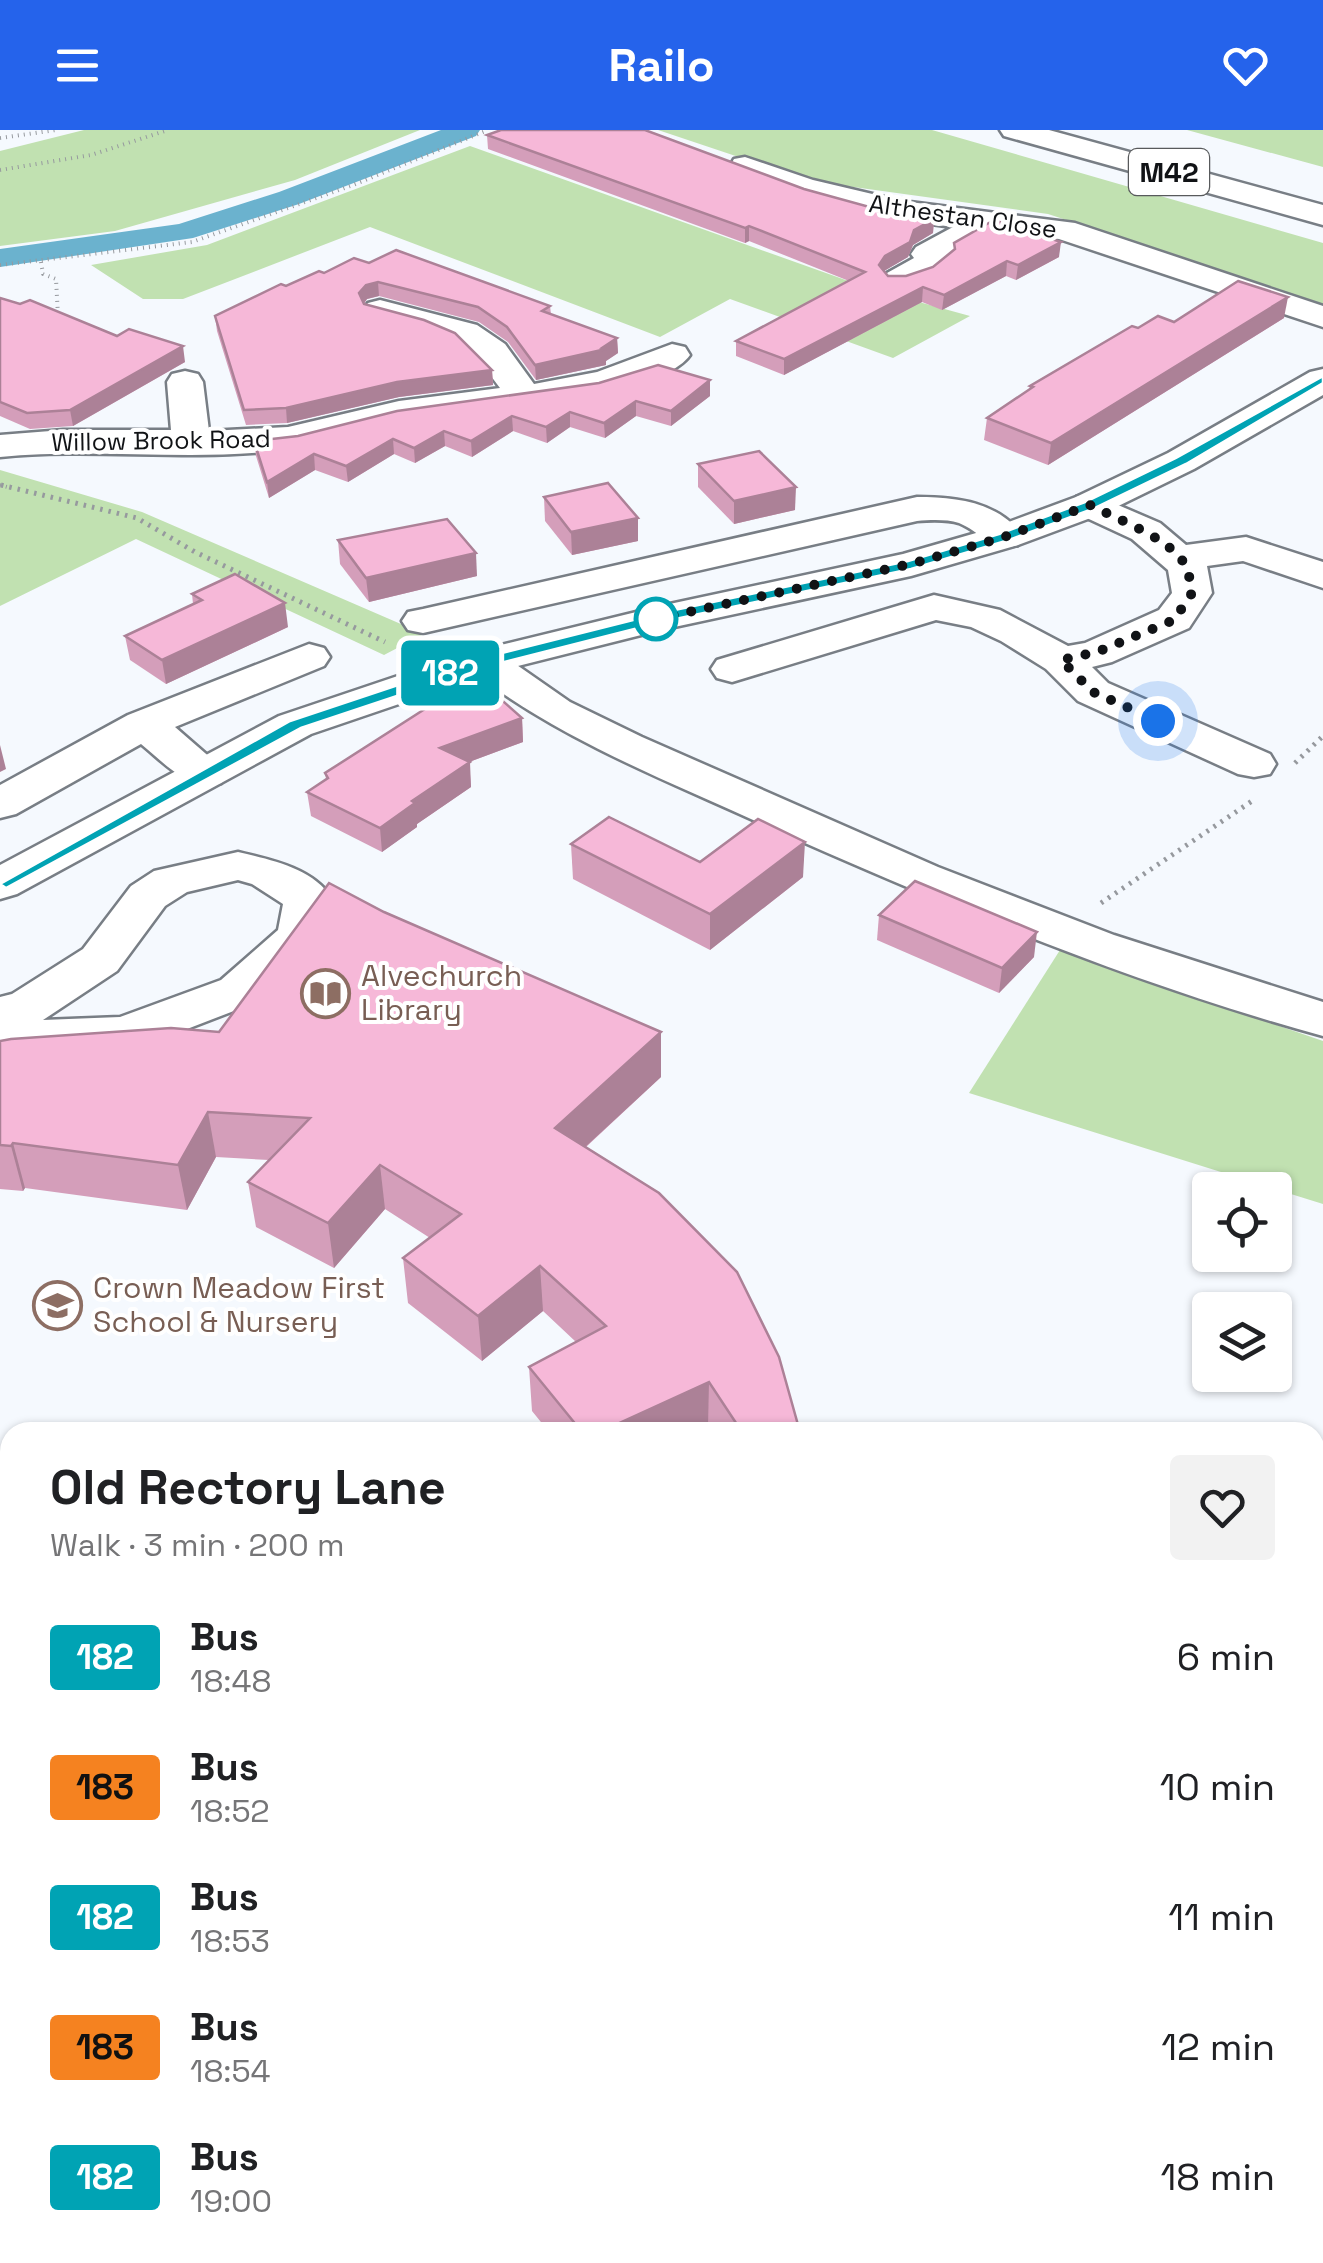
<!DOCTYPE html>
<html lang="en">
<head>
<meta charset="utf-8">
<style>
	body { margin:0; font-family:"Space Grotesk",sans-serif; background:#f2f2f2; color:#202124; height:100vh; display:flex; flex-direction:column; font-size:38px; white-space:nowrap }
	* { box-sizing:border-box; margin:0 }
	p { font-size:32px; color:#757577 }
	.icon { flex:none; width:55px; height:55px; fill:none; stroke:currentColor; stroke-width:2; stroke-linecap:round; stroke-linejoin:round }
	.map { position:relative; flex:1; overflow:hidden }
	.panel { position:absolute; left:0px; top:1292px; width:1325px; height:842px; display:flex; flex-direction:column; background:#fff; border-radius:30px 30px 0 0; box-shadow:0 2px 8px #0004 }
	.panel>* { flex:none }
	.badge { padding:0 20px; border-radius:8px; font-size:35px; line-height:65px }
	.fabs { position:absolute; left:1192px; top:1042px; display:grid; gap:20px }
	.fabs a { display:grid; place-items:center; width:100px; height:100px; border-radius:10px; background:#fff; box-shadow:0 2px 8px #0004; font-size:50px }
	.you { position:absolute; width:50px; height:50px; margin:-25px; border:8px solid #fff; border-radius:50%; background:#1a73e8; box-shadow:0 0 0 15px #1a73e833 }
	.map>.badge { position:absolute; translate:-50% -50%; box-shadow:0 0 0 5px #fff }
	.round { display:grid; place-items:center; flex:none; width:105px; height:105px; border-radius:10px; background:#f2f2f2 }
	.overview { display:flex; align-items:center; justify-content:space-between; height:170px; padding:0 50px }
	h1 { font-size:48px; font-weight:600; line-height:75px }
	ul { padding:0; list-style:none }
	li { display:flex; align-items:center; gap:30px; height:130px; padding:0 50px }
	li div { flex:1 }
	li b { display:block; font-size:38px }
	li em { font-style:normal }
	li .badge { min-width:110px; font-weight:700; text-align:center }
	header { display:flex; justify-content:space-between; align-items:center; height:130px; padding:0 50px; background:#2563eb; color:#fff; font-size:45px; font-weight:600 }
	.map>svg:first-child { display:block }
	.green { fill:#c1e1b1 }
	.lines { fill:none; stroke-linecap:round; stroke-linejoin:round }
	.stream { fill:#508297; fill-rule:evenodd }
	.canal { fill:#6bb2ce; fill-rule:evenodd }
	.minor-casing { stroke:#787e85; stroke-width:5 }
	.major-casing { stroke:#787e85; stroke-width:5 }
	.highway-casing { stroke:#787e85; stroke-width:5 }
	.path-far1 { stroke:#96999e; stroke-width:4; stroke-dasharray:1 5; stroke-linecap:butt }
	.path { stroke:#96999e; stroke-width:5; stroke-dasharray:2.5 6; stroke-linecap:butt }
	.minor { fill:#fff; fill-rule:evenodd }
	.major { fill:#fff; fill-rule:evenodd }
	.highway { fill:#fff; fill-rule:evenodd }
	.wall { fill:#d49eba }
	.shaded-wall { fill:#ac8197 }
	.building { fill:#f6b8d8; stroke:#ac8197; stroke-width:2.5 }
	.line { fill:#00a3b4; stroke:#fff; stroke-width:2.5 }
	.walk { stroke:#111316; stroke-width:10; stroke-dasharray:0 18 }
	.stop-dot { fill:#fff; stroke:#00a3b4; stroke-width:5 }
	.labels { text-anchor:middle; stroke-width:8; stroke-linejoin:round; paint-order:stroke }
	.far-street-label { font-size:25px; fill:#111316; stroke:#fff }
	.shield { fill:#fff; stroke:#585a5c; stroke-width:2.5 }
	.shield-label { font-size:28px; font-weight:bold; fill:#111316 }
	.education-label { font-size:30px; fill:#785e54; stroke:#fff; text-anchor:start }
</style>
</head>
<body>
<header><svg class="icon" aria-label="menu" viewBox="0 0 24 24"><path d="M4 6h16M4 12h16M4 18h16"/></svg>Railo<svg class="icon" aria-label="heart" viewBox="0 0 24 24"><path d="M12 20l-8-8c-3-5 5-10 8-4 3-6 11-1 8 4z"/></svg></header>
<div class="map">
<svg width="1323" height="2133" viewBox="0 0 1323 2133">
	<rect width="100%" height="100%" fill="#f5f9fe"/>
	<g class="green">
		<path d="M84 0H420L295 50 115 101 0 116V21Z"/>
		<path d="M658 0H932L1323 113V174L1048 84 810 51Z"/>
		<path d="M1187 0H1323V37Z"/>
		<path d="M470 16 868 158 970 186 893 228 730 169 660 207 370 97 183 169H143L91 135 207 115Z"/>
		<path d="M0 340 142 382 424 504 384 525 136 409 0 476Z"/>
		<path d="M1060 820 1323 911V1074L969 963Z"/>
		<path d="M0 1787 10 1794V2125H505L515 2133H0Z"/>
	</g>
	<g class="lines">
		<g class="stream">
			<path d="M101 2125H130L125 2133H97Z"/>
			<path d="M364 2125H395L400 2133H369Z"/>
		</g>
		<path class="canal" d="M441 0H480L476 6 299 74 193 108 0 137V119L179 94 279 62Z"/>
		<defs>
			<g id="minor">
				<path d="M745 27 813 50 902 71 1075 93 1323 176V197L1059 109 992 101 947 127 951 131C938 148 908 162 887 157L882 150 887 143 914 128 911 124 916 117 953 97C877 88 805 69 734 43L730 36 734 29Z"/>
				<path d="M380 170 477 195 505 214 534 254 597 242 672 214 685 217 690 225C657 272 457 282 398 293 354 301 311 319 265 322 177 330 88 318 0 327V305L63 300H171L167 252 172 244 185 241 198 244 203 252 209 301 288 297 399 271 500 258C462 202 429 203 368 187L363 180 368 173Z"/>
				<path d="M1090 363 1160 393 1186 415 1246 407 1323 432V458L1243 431 1207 436 1212 463 1189 498 1112 532 1092 537 1108 553 1270 624 1276 634 1270 644 1254 647 1238 644 1078 571 1046 539 1001 511 971 497 936 490 732 552 717 548 711 539 717 530 934 465 1000 480 1068 516 1085 513 1159 480 1172 463 1168 440 1132 409 1076 383 1071 375 1076 367Z"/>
				<path d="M917 367C957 367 999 372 1024 407L1018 415C990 422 983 403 959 393 946 389 930 390 917 391L423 503 408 500 402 491 408 482 423 479Z"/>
				<path d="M309 514 324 518 330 527 324 536 175 597 228 643 221 653C187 661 166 634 141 614L16 684 0 688V655L128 585Z"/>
				<path d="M475 521 514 533 570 572 642 607 938 737 1114 805 1323 872V906C1130 853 944 775 762 694 670 652 575 615 492 556 478 547 463 547 454 534L460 525Z"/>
				<path d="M238 722C271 730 312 738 332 768L326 806 319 817 257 872 143 916 125 921 0 925V867L12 864 83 819 131 756 154 741ZM238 750 252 754 283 774 278 800 221 850 120 887 43 890 117 841 165 776 187 762Z"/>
			</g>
			<path id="major" d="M1323 239V265L1194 339 1104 383 1018 415 911 446 665 499 490 543 311 604 17 764 0 769V735L279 586 460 525 665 475 903 424 990 399 1076 367 1168 323 1310 242Z"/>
			<path id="highway" d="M1000 0H1049L1323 75V95L1004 6Z"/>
		</defs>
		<use href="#minor" class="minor-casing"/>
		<use href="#major" class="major-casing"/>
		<use href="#highway" class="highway-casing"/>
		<g class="path-far1">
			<path d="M0 8 56 0"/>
			<path d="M0 40 91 25 168 0"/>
			<path d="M41 132 43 144 56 149 58 186"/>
			<path d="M0 135 192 112 353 55 488 0"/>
			<path d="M0 355 11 358"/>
		</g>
		<g class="path">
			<path d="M1 355 137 388 195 422 385 512"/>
			<path d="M1295 633 1323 606"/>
			<path d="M1101 773 1252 671"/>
		</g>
		<use href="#minor" class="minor"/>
		<use href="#major" class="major"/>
		<use href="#highway" class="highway"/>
	</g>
	<g class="wall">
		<path d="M487 5 804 59 913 88 934 89 933 103 913 115 908 127 884 141 888 146H906L933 137 954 120V113L1059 127 1016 150 1006 146 942 180 922 172 784 245 736 226V211L849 151 749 111 745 113 488 19Z"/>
		<path d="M369 133 550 176 551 184 617 208 618 223 606 231V235L536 250 508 212 479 192 379 166 367 169 364 174 492 240 493 255 399 267 287 293 246 295 217 201 215 186 286 156 324 143Z"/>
		<path d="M0 168 117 206 185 232 73 296 30 299 0 286Z"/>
		<path d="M1284 188 1048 335 984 310 987 288 1029 260 1030 256 1138 198 1174 192Z"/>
		<path d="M710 266 671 296 636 286 605 308 570 297 547 313 513 301 472 327 445 316 415 333 394 324 348 352 315 340 269 368 256 326 254 311 298 306 397 281Z"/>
		<path d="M698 334 795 380 734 394 698 357Z"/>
		<path d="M544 367 638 411 572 425 545 391Z"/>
		<path d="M338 410 477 446 369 472 340 434Z"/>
		<path d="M192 464 288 497 166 554 130 530 125 506 193 474Z"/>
		<path d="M426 570 522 588 523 612 469 632 471 657 417 694V697L382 722 311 686 307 662 326 649 325 643 427 578Z"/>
		<path d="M571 714 700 732 803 747 710 820 573 749Z"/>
		<path d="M879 785 1034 827 999 863 877 810Z"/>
		<path d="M0 911 661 947 586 1017 800 1302H712L708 1296 694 1302H549L532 1281 529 1237 576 1212 543 1181 482 1231 408 1173 403 1128 430 1108 385 1079 334 1138 256 1097 248 1052 269 1030 216 1027 187 1080 25 1058 23 1061 0 1059Z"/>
	</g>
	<g class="shaded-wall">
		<path d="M934 89 933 103 913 115 908 127 884 141 879 135 885 126 914 100Z"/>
		<path d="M749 96V111L745 113V98Z"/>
		<path d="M1061 112 1059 127 1016 150 1018 135Z"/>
		<path d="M1007 131 1006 146 942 180 944 165Z"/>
		<path d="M378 152 379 166 367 169 360 178 359 163 366 155Z"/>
		<path d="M923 157 922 172 784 245V229Z"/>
		<path d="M1288 167 1284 188 1048 335 1051 313Z"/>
		<path d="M617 208 618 223 606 231V235L536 250 535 235 602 218Z"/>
		<path d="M183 216 185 232 73 296 70 280Z"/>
		<path d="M492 240 493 255 399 267 287 293 286 278 397 252Z"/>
		<path d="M710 250V266L671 296V281Z"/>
		<path d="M636 271V286L605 308 604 293Z"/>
		<path d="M570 282V297L547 313 546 297Z"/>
		<path d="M512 286 513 301 472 327 471 311Z"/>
		<path d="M444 301 445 316 415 333 414 318Z"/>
		<path d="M393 309 394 324 348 352 346 336Z"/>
		<path d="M314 324 315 340 269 368 267 352Z"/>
		<path d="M796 357 795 380 734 394V371Z"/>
		<path d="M638 388V411L572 425 571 402Z"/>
		<path d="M476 423 477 446 369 472 366 448Z"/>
		<path d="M285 473 288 497 166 554 162 530Z"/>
		<path d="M522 588 523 612 442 642 440 618Z"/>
		<path d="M0 615 6 639 0 642Z"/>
		<path d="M470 632 471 657 417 694V697L382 722 380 698 412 671Z"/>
		<path d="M805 712 803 747 710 820V784Z"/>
		<path d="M1037 802 1034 827 999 863 1002 838Z"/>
		<path d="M661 902V947L557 1043 555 998Z"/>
		<path d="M208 982 216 1027 187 1080 178 1035Z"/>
		<path d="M13 1013 25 1058 23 1061 11 1016Z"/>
		<path d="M380 1035 385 1079 334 1138 328 1093Z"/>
		<path d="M540 1136 543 1181 482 1231 478 1186Z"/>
		<path d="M709 1252 708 1296 694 1302H600Z"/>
	</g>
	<g class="building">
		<path d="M501 0H645L804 59 873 78 879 76 913 88 920 84 934 89 914 100 910 112 885 126 879 135 888 146H906L933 137 955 119 954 113 994 90 1061 112 1018 135 1007 131 944 165 923 157 784 229 736 211 865 142 749 96 745 98 487 5Z"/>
		<path d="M396 120 550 176 542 181 617 208 602 218 606 219 535 235 507 197 478 177 378 152 366 155 359 163 364 174 424 190 455 203 492 240 397 252 286 278 244 280 215 186 281 154 286 156 319 141 324 143 354 128 369 133Z"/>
		<path d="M1238 151 1288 167 1051 313 987 288 1033 257 1030 256 1132 196 1138 198 1158 186 1174 192Z"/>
		<path d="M0 168 20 174 30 170 117 206 129 199 183 216 70 280 27 283 0 272Z"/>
		<path d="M658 235 710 250 671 281 636 271 604 293 570 282 546 297 512 286 471 311 444 301 414 318 393 309 346 336 314 324 267 352 254 311 298 306 397 281 599 253Z"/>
		<path d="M759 321 796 357 734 371 698 334Z"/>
		<path d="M608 353 638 388 571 402 544 367Z"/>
		<path d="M447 389 476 423 366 448 338 410Z"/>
		<path d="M235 444 285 473 162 530 125 506 202 470 192 464Z"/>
		<path d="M479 550 522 588 440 618 470 632 412 671 415 673 380 698 307 662 328 648 325 643 431 575 426 570Z"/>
		<path d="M609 687 700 732 758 689 805 712 710 784 571 714Z"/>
		<path d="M915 751 1037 802 1002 838 879 785Z"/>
		<path d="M329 753 384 782 661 902 555 998 659 1063 737 1142 779 1227 800 1302H742L709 1252 600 1302H582L529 1237 606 1196 540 1136 478 1186 403 1128 461 1084 380 1035 328 1093 248 1052 310 988 208 982 178 1035 13 1013 11 1016 0 1015V911L11 909 171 898 219 902Z"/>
	</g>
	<path class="line" d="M1323 246V253L1186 334 1095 378 1009 410 911 439 666 491 481 538 301 598 6 758 0 754 290 591 470 531 665 482 908 431 999 404 1085 372 1176 328Z"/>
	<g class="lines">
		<path class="walk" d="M656 489 911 434 1004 407 1090 375C1116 389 1176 410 1187 439 1190 446 1190 456 1192 463L1174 490 1097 522 1061 530 1093 562 1158 591"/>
	</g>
	<defs>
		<symbol id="library-ring" viewBox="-11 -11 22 22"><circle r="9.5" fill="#fff" stroke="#8d6e63" stroke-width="1.5"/><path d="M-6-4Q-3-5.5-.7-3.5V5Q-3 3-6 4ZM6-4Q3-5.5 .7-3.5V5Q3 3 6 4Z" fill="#8d6e63"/></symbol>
		<symbol id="school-ring" viewBox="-11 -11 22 22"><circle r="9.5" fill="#fff" stroke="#8d6e63" stroke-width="1.5"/><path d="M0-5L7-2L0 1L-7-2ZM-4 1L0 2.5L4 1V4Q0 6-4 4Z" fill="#8d6e63"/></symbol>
	</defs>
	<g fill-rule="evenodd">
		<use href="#library-ring" x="298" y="836" width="55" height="55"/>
		<use href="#school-ring" x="30" y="1148" width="55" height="55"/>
	</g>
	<circle class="stop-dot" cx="656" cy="489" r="20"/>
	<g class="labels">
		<g class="far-street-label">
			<text transform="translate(963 86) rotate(8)" y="9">Althestan Close</text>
			<text transform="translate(161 310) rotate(-1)" y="9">Willow Brook Road</text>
		</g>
		<rect class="shield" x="1129" y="19" width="80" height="46" rx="8"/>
		<g class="shield-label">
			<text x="1169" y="52">M42</text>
		</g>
		<g class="education-label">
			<text x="361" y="856">Alvechurch<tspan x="361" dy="34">Library</tspan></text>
			<text x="93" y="1168">Crown Meadow First<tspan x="93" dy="34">School &amp; Nursery</tspan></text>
		</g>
	</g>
</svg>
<div class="fabs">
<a><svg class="icon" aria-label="locate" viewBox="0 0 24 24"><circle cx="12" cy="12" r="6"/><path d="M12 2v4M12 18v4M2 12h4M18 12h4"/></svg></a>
<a><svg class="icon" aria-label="layers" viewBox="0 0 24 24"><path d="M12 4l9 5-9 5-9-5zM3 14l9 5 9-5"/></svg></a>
</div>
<div class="you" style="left:1158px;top:591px"></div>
<b class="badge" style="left:450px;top:543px;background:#00a3b4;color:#fff">182</b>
<section class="panel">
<div class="overview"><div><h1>Old Rectory Lane</h1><p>Walk · 3 min · 200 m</p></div><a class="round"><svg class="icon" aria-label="heart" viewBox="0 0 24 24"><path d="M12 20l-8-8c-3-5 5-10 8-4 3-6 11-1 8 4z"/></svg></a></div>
<ul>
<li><span class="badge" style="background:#00a3b4;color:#fff">182</span><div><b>Bus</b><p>18:48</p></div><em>6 min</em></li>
<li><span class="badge" style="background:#f58220;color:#111">183</span><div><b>Bus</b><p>18:52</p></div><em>10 min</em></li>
<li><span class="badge" style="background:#00a3b4;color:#fff">182</span><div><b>Bus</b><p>18:53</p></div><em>11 min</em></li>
<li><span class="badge" style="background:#f58220;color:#111">183</span><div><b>Bus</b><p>18:54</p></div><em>12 min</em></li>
<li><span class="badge" style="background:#00a3b4;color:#fff">182</span><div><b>Bus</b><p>19:00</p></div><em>18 min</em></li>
</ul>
</section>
</div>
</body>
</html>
